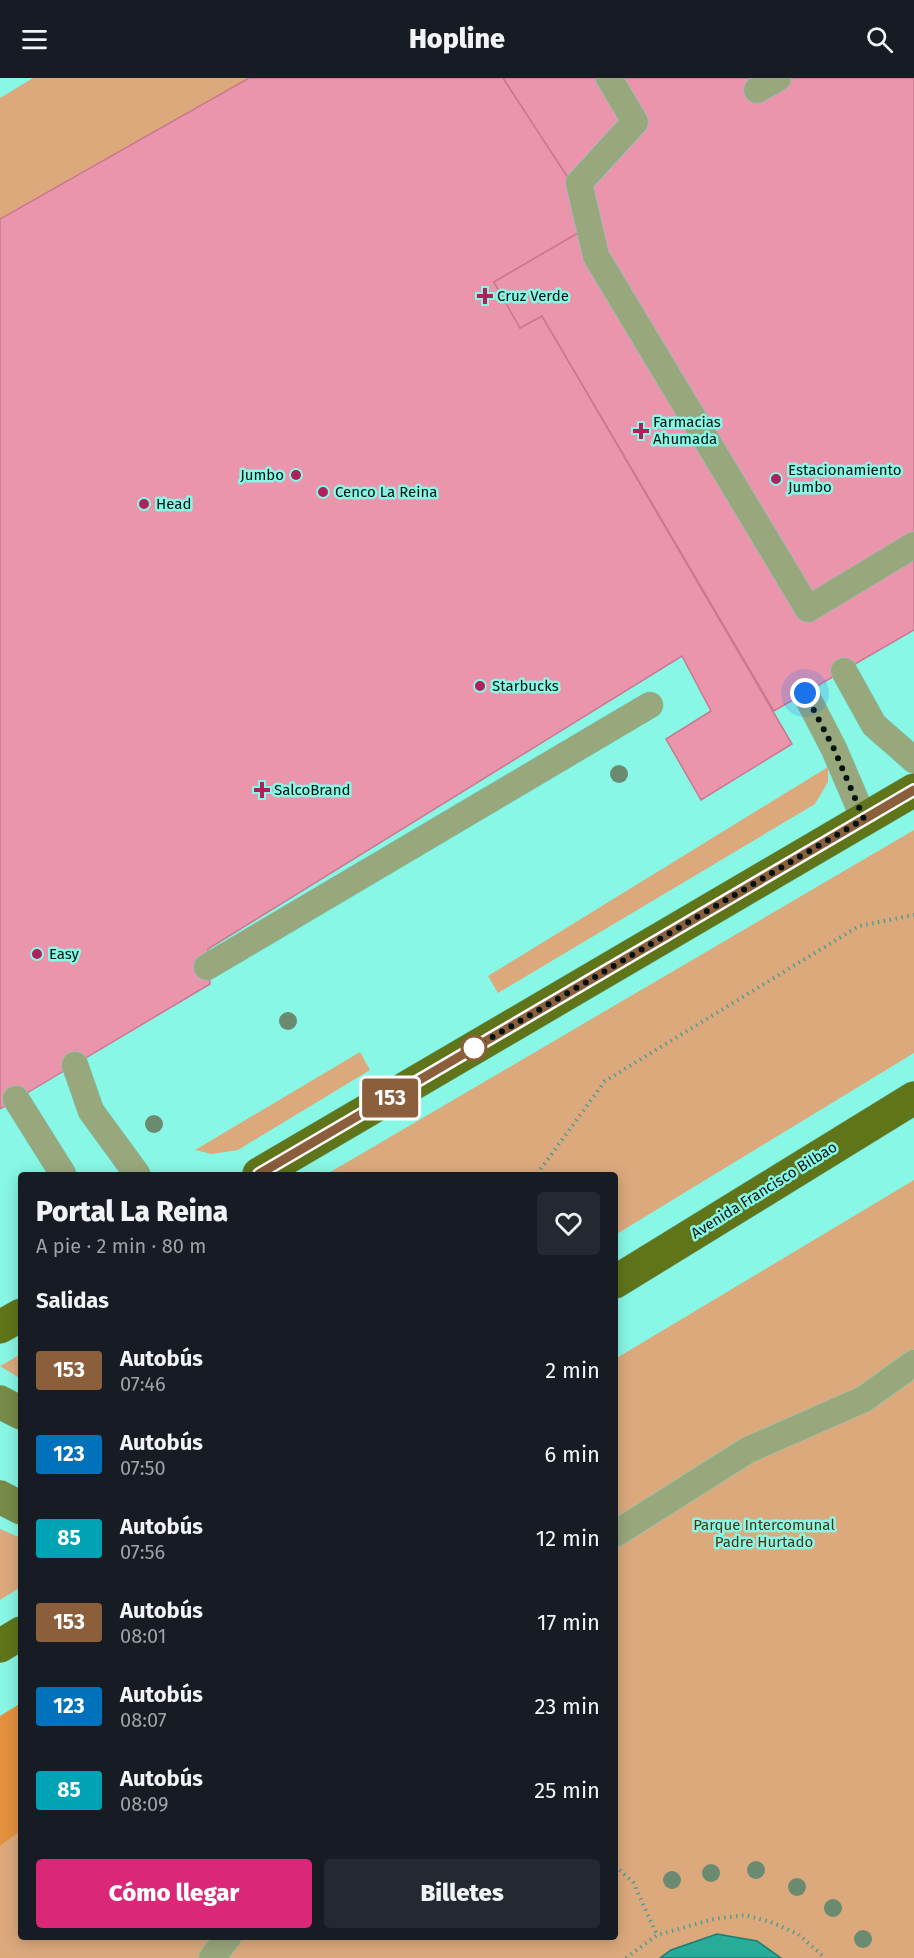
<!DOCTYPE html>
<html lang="es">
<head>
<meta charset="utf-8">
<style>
	body { margin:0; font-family:"Fira Sans",sans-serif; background:#242831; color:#f1f3f6; height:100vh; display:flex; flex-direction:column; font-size:22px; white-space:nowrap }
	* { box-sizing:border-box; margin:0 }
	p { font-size:20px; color:#9ea1a6 }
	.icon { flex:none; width:33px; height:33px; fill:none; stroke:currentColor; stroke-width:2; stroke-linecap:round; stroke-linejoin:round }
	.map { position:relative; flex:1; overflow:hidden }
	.sheet { position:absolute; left:18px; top:1094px; width:600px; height:768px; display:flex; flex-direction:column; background:#171b24; border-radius:6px; box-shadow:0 3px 15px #0003 }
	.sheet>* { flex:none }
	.badge { padding:0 12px; border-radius:4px; font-size:21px; line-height:39px }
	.you { position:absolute; width:30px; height:30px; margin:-15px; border:4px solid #fff; border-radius:50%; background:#1a73e8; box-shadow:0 0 0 9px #1a73e833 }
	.map>.badge { position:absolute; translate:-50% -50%; box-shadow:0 0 0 3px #fff }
	h2 { padding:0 18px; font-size:22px; line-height:54px }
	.round { display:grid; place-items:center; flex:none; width:63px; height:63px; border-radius:6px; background:#242831 }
	.headline { display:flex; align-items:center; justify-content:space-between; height:102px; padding:0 18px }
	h1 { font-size:28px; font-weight:800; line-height:45px }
	.button { display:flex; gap:12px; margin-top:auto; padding:12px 18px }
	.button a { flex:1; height:69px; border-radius:6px; background:#db2777; color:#fff; font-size:24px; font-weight:800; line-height:69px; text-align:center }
	.button a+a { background:#242831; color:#f1f3f6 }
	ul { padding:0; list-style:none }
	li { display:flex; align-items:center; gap:18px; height:84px; padding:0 18px }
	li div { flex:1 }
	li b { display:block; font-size:22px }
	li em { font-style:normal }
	li .badge { min-width:66px; font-weight:700; text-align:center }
	header { display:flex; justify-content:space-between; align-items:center; height:78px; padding:0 18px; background:#171b24; font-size:27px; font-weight:800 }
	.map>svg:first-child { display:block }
	.green { fill:#dca97d }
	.forest { fill:#e3913e }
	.water { fill:#29ab9a; stroke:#1d7d71; stroke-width:1.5 }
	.building { fill:#eb95ad; stroke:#ca788f; stroke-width:1.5 }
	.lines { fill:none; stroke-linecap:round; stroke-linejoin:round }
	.lane-casing { stroke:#72d3c3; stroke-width:27 }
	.secondary-casing { stroke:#72d3c3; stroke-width:34 }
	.primary-casing { stroke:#72d3c3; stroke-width:34 }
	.path { stroke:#529d91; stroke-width:4; stroke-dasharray:1.5 4.5; stroke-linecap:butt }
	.lane { stroke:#99a77c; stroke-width:26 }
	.secondary { stroke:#788a48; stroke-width:33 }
	.primary { stroke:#607519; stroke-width:33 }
	.tree { fill:#6b8b70 }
	.line-casing { stroke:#fff; stroke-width:14 }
	.line { stroke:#8b5e3c; stroke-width:9 }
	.walk { stroke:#001310; stroke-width:6; stroke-dasharray:0 10.8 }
	.poi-dot { fill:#af215b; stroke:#88f7e5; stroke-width:2 }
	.stop-dot { fill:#fff; stroke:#8b5e3c; stroke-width:3 }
	.labels { text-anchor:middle; stroke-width:5; stroke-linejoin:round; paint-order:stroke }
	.poi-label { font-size:15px; fill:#001310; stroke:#88f7e5; text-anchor:start }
	.street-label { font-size:15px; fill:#001310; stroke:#88f7e5 }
	.park-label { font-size:15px; fill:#533210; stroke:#88f7e5 }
</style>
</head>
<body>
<header><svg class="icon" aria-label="menu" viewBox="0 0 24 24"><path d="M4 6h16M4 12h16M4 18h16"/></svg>Hopline<svg class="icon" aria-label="search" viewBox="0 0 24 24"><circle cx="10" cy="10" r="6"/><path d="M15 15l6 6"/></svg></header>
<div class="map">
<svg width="914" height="1880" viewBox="0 0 914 1880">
	<rect width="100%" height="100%" fill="#88f7e5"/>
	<g class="green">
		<path d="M33 0H249L0 141V20Z"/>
		<path d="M828 689V704L815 726 498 915 488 898Z"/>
		<path d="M914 752V975L615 1157V1096H327Z"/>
		<path d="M360 974 370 992 238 1072 212 1076 195 1072Z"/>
		<path d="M914 1102V1880H0V1643L21 1631V1858H615V1281Z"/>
		<path d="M21 1276V1301L0 1288Z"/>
		<path d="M0 1451 21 1460V1509L0 1522Z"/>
	</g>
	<path class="forest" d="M21 1625V1752L0 1768V1638Z"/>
	<path class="water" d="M717 1856 757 1863 781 1880H660L671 1872Z"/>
	<g class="building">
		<path d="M249 0H503L597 144 494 204 520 250 542 238 792 666 701 722 666 661 711 633 682 578 208 871 210 906 0 1031V141Z"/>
		<path d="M503 0H914V552L774 633 542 238 520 250 494 204 597 144Z"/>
	</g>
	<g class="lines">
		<defs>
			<g id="lane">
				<path d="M609 0 635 44 579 105 596 178 808 531 914 467"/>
				<path d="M757 12 778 0"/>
				<path d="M844 593 874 647 914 682"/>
				<path d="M805 615 834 671 864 741"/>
				<path d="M207 889 650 627"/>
				<path d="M75 987 91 1033 137 1096"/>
				<path d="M16 1021 63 1096"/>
				<path d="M615 1456 748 1372 864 1321 914 1285"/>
				<path d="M212 1880 229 1858"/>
			</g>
			<g id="secondary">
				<path d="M0 1324 21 1335"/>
				<path d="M0 1419 21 1430"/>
			</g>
			<g id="primary">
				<path d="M259 1096 914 712"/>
				<path d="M615 1204 914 1020"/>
				<path d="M0 1249 21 1237"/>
				<path d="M0 1568 21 1555"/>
			</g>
		</defs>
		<use href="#lane" class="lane-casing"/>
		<use href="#secondary" class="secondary-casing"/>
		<use href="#primary" class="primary-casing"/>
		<g class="path">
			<path d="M537 1096 605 1003 859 848 914 837"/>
			<path d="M615 1788 633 1804 657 1857"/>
			<path d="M626 1880 657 1857 714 1841 745 1837 771 1844 798 1856 825 1880"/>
		</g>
		<use href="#lane" class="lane"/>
		<use href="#secondary" class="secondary"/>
		<use href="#primary" class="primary"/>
	</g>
	<g class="tree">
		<circle cx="619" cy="696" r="9"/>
		<circle cx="288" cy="943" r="9"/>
		<circle cx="154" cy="1046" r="9"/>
		<circle cx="756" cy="1792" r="9"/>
		<circle cx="711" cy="1795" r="9"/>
		<circle cx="672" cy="1802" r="9"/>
		<circle cx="797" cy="1809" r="9"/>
		<circle cx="833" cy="1830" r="9"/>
		<circle cx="863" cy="1861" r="9"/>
	</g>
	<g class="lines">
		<defs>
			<path id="line" d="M259 1096 914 712"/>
		</defs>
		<use href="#line" class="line-casing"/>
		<use href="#line" class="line"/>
		<path class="walk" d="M474 970 864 741 834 671 805 615"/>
	</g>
	<g class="poi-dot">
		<path d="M482 209h6v6h6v6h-6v6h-6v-6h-6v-6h6z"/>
		<path d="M638 344h6v6h6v6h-6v6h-6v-6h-6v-6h6z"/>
		<circle cx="296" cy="397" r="6"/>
		<circle cx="776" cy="401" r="6"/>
		<circle cx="323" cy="414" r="6"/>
		<circle cx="144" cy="426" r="6"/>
		<circle cx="480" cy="608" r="6"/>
		<path d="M259 703h6v6h6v6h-6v6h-6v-6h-6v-6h6z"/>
		<circle cx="37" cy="876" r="6"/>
	</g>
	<circle class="stop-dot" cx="474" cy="970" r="12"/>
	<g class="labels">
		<g class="poi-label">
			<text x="497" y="223">Cruz Verde</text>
			<text x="653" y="349">Farmacias<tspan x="653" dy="17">Ahumada</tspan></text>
			<text x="788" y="397">Estacionamiento<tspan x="788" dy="17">Jumbo</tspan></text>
			<text x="284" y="402" text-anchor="end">Jumbo</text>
			<text x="335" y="419">Cenco La Reina</text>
			<text x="156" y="431">Head</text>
			<text x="492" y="613">Starbucks</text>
			<text x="274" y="717">SalcoBrand</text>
			<text x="49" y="881">Easy</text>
		</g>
		<g class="street-label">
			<text transform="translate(764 1112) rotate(-32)" y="5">Avenida Francisco Bilbao</text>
		</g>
		<g class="park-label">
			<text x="764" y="1452">Parque Intercomunal<tspan x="764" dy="17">Padre Hurtado</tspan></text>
		</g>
	</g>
</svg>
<div class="you" style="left:805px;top:615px"></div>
<b class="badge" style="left:390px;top:1020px;background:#8b5e3c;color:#fff">153</b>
<section class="sheet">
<div class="headline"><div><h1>Portal La Reina</h1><p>A pie · 2 min · 80 m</p></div><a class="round"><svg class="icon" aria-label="heart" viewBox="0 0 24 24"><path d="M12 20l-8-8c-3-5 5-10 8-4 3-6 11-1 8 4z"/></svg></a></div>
<h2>Salidas</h2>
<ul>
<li><span class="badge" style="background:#8b5e3c;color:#fff">153</span><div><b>Autobús</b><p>07:46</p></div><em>2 min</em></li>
<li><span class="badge" style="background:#0072bc;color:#fff">123</span><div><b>Autobús</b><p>07:50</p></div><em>6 min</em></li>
<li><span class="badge" style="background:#00a3b4;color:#fff">85</span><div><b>Autobús</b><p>07:56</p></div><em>12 min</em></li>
<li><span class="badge" style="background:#8b5e3c;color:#fff">153</span><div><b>Autobús</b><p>08:01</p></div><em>17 min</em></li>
<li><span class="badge" style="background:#0072bc;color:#fff">123</span><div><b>Autobús</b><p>08:07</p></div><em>23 min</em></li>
<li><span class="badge" style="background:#00a3b4;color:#fff">85</span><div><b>Autobús</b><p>08:09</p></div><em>25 min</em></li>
</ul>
<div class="button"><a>Cómo llegar</a><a>Billetes</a></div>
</section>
</div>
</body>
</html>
